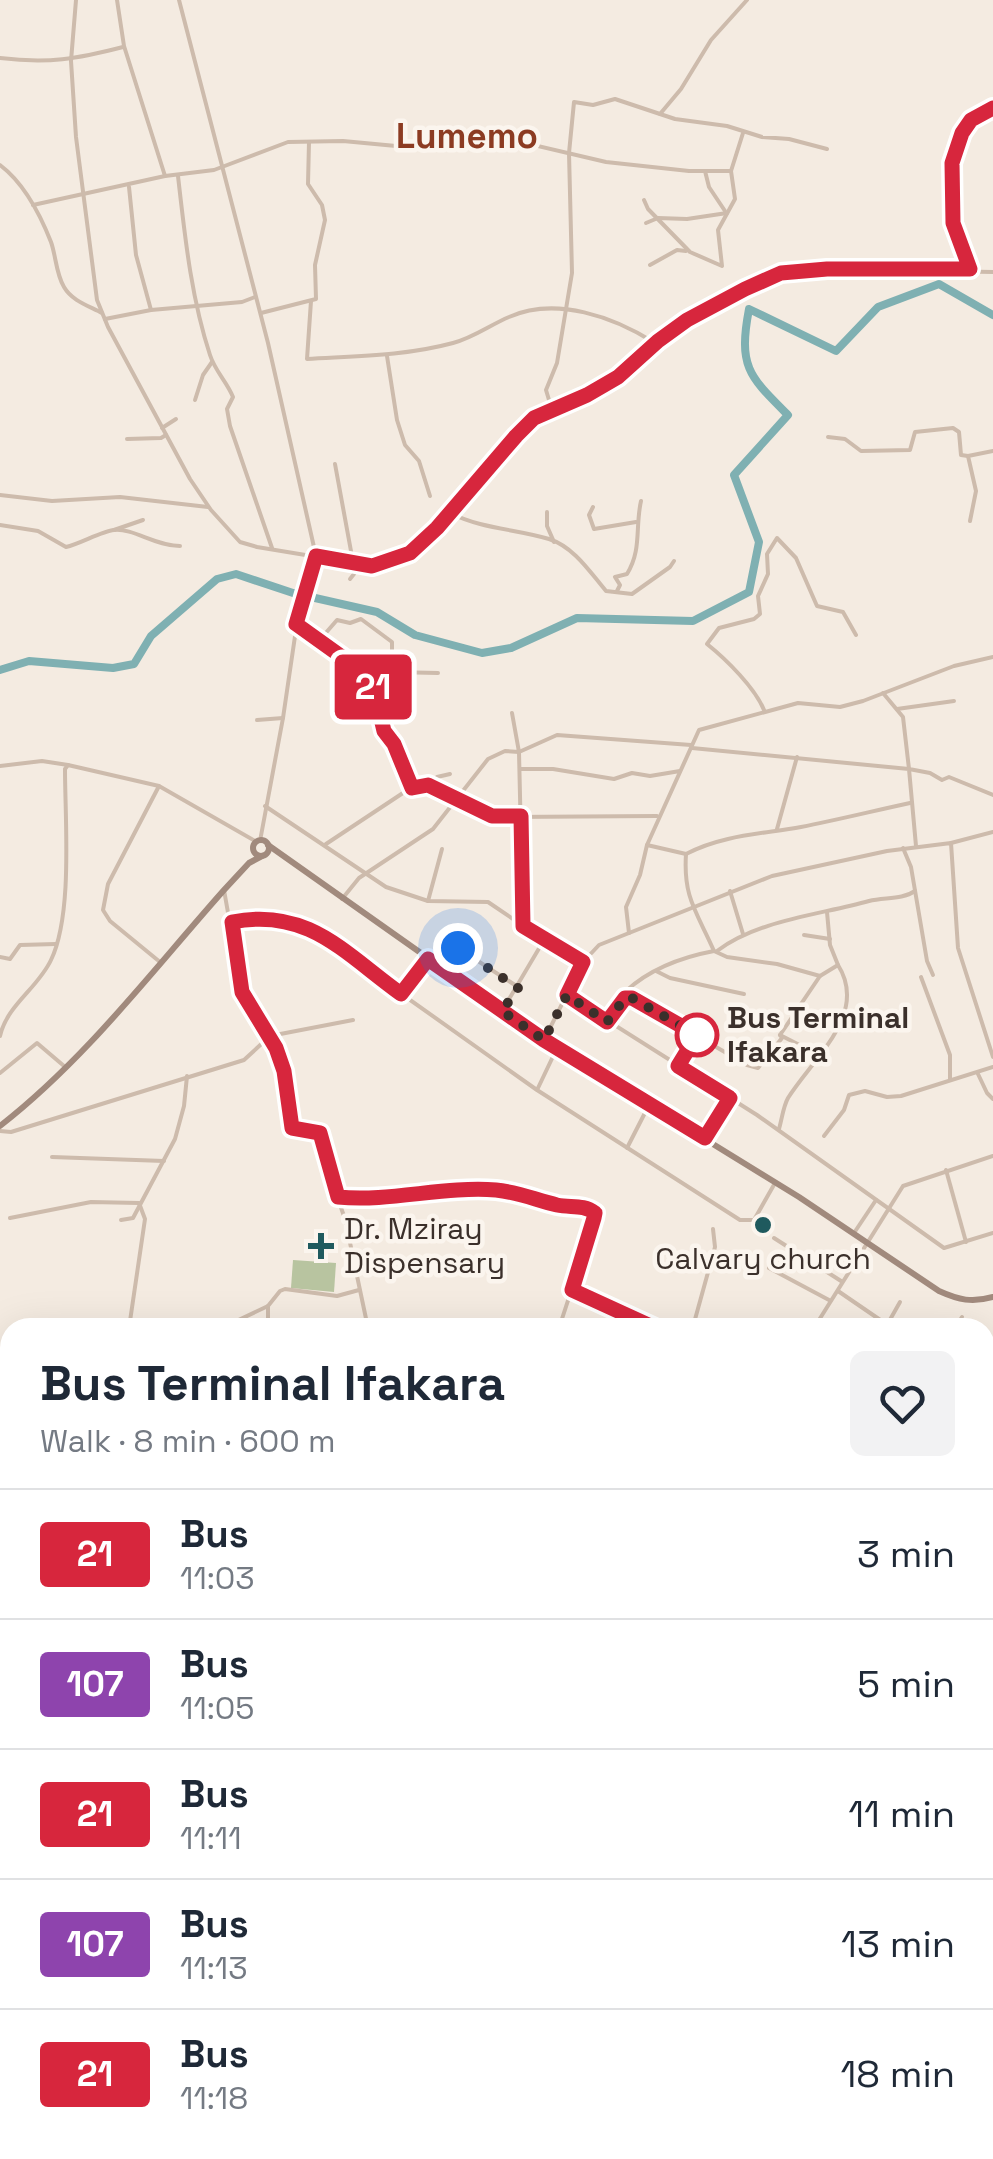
<!DOCTYPE html>
<html lang="en">
<head>
<meta charset="utf-8">
<style>
	body { margin:0; font-family:"Space Grotesk",sans-serif; background:#f2f2f3; color:#1f2937; height:100vh; display:flex; flex-direction:column; font-size:38px; white-space:nowrap }
	* { box-sizing:border-box; margin:0 }
	p { font-size:32px; color:#747a83 }
	.icon { flex:none; width:55px; height:55px; fill:none; stroke:currentColor; stroke-width:2; stroke-linecap:round; stroke-linejoin:round }
	.map { position:relative; flex:1; overflow:hidden }
	.drawer { position:absolute; left:0px; top:1318px; width:995px; height:842px; display:flex; flex-direction:column; background:#fff; border-radius:30px 30px 0 0; box-shadow:0 10px 40px #0002 }
	.drawer>* { flex:none }
	.badge { padding:0 20px; border-radius:8px; font-size:35px; line-height:65px }
	.you { position:absolute; width:50px; height:50px; margin:-25px; border:8px solid #fff; border-radius:50%; background:#1a73e8; box-shadow:0 0 0 15px #1a73e833 }
	.map>.badge { position:absolute; translate:-50% -50%; box-shadow:0 0 0 5px #fff }
	.round { display:grid; place-items:center; flex:none; width:105px; height:105px; border-radius:15px; background:#f2f2f3 }
	.summary { display:flex; align-items:center; justify-content:space-between; height:170px; padding:0 40px }
	h1 { font-size:48px; font-weight:600; line-height:75px }
	ul { padding:0; list-style:none }
	li { display:flex; align-items:center; gap:30px; height:130px; padding:0 40px; border-top:2px solid #e0e1e3 }
	li div { flex:1 }
	li b { display:block; font-size:38px }
	li em { font-style:normal }
	li .badge { min-width:110px; font-weight:700; text-align:center }
	.map>svg:first-child { display:block }
	.green { fill:#b8c4a0 }
	.lines { fill:none; stroke-linecap:round; stroke-linejoin:round }
	.river { stroke:#7fb0b2; stroke-width:8 }
	.minor { stroke:#cdbbac; stroke-width:4 }
	.secondary { stroke:#a18a7d; stroke-width:6 }
	.line-casing { stroke:#fff; stroke-width:22 }
	.line { stroke:#d7263d; stroke-width:15 }
	.walk { stroke:#3b302b; stroke-width:10; stroke-dasharray:0 18 }
	.stop-dot { fill:#fff; stroke:#d7263d; stroke-width:5 }
	.poi-dot { fill:#1f5a5e; stroke:#fbf5ee; stroke-width:4 }
	.labels { text-anchor:middle; stroke-width:9; stroke-linejoin:round; paint-order:stroke }
	.stop-label { font-size:30px; font-weight:bold; fill:#3b302b; stroke:#fbf5ee; text-anchor:start }
	.poi-label { font-size:30px; fill:#3b302b; stroke:#fbf5ee; text-anchor:start }
	.quarter-label { font-size:35px; font-weight:bold; fill:#8c3b22; stroke:#fbf5ee }
</style>
</head>
<body>
<div class="map">
<svg width="993" height="2159" viewBox="0 0 993 2159">
	<rect width="100%" height="100%" fill="#f4ebe1"/>
	<path class="green" d="M293 1260 336 1263 334 1292 291 1288Z"/>
	<g class="lines">
		<path class="river" d="M0 670 29 661 113 668 134 664 151 636 217 579 236 574 293 593 377 612 415 635 482 653 511 648 577 618 693 621 749 592 759 542 734 475 788 415C749 376 738 367 749 309L836 351 878 307 939 284 993 315"/>
		<g class="minor">
			<path d="M76 0 71 61 76 137 97 300 108 327 190 479 211 510 240 542 257 547 372 566 410 553 437 528 516 435 534 418 587 395 618 377 658 341 687 320 781 273 827 269 993 272"/>
			<path d="M117 0 124 46 165 176"/>
			<path d="M179 0 268 343 316 556 299 609 283 718 260 841"/>
			<path d="M0 58C48 64 77 59 123 47"/>
			<path d="M660 114 681 89 711 40 747 0"/>
			<path d="M0 165C24 183 40 214 51 242 56 256 56 274 64 287 72 301 89 306 102 313"/>
			<path d="M705 171 709 187 725 211"/>
			<path d="M178 176C185 237 191 297 210 355 215 371 227 382 233 397L227 409 230 426 272 548"/>
			<path d="M129 187 136 255 151 310"/>
			<path d="M644 200 648 209 690 252 722 266 718 230 735 199 731 171 743 133"/>
			<path d="M33 205 165 176 214 170 288 142 343 141 396 146 478 132 606 162 689 171H731"/>
			<path d="M646 223 658 218 687 219 727 213"/>
			<path d="M650 265 677 250 686 251"/>
			<path d="M970 269 953 223 952 163 963 133 971 120 993 108"/>
			<path d="M311 301 307 359C356 356 405 356 453 343 473 338 490 325 509 317 556 296 614 317 655 343"/>
			<path d="M261 313 316 299 315 265 325 220 322 205 308 184 309 142"/>
			<path d="M105 319 151 310 242 302 255 297"/>
			<path d="M387 356 397 420 405 445 419 461 430 496"/>
			<path d="M195 400 203 375 212 362"/>
			<path d="M552 410 546 390 557 363 572 273 569 153 574 102 593 105 615 99 675 119 727 126 762 137 789 139 827 149"/>
			<path d="M162 428 176 419"/>
			<path d="M828 437 845 439 861 451 910 450 915 432 953 428 959 432 961 455 968 456"/>
			<path d="M127 439 161 438 166 435"/>
			<path d="M335 464 353 562"/>
			<path d="M0 495 52 501 120 497 208 507"/>
			<path d="M593 507 589 515 594 529 636 522"/>
			<path d="M547 512V526L554 542"/>
			<path d="M450 513C482 529 516 529 549 539 574 547 590 572 606 591L632 594 670 567 674 561"/>
			<path d="M970 521 976 491 968 456 993 451"/>
			<path d="M0 525 38 531 66 547C80 544 102 531 114 530 133 528 156 546 180 546"/>
			<path d="M114 530 143 520"/>
			<path d="M350 579 354 574V562"/>
			<path d="M617 591 620 585 615 577 627 574C642 550 635 527 641 501"/>
			<path d="M296 624 363 672 374 689 385 731 394 744 412 787"/>
			<path d="M324 635 337 620 350 623 361 619 392 642V672L438 673"/>
			<path d="M363 672 377 675 392 671"/>
			<path d="M883 693 903 717 909 769 930 773 942 780 949 777 993 795"/>
			<path d="M897 709 954 701"/>
			<path d="M764 710C755 688 727 660 707 644L719 628 754 619 760 614 758 596 768 574 767 554 777 538 796 558 817 606 843 612 856 635"/>
			<path d="M373 716 390 732 391 737"/>
			<path d="M257 720 283 718"/>
			<path d="M692 748 909 769 916 846"/>
			<path d="M0 766 42 761 68 765"/>
			<path d="M520 769H553L614 779 632 773 650 776 680 771"/>
			<path d="M159 786 108 884 103 910 110 921 160 962"/>
			<path d="M433 788 437 777 450 774"/>
			<path d="M265 806 386 887 428 901 488 902 544 940"/>
			<path d="M777 829 797 757"/>
			<path d="M951 843 993 832"/>
			<path d="M326 844 412 787 427 785 491 817 657 816"/>
			<path d="M647 845 686 854C722 835 762 834 801 827 837 820 873 811 910 803"/>
			<path d="M903 848 911 867 927 961 933 975"/>
			<path d="M686 854C683 898 697 912 714 951L727 957 777 964 820 976 838 965C869 1014 813 1058 788 1098 783 1107 782 1119 779 1129"/>
			<path d="M224 890 242 992 276 1048 283 1071 290 1122 297 1131 318 1132 322 1136 332 1182 345 1219 368 1328"/>
			<path d="M730 891 743 934"/>
			<path d="M342 899 359 878 433 829 488 759 505 751 519 752 512 713"/>
			<path d="M428 901 442 849"/>
			<path d="M827 912 830 945 838 965"/>
			<path d="M232 922C282 912 320 929 358 963L537 1090 740 1220H754L775 1183"/>
			<path d="M523 926 519 752 557 735 691 745"/>
			<path d="M629 933 626 907 640 875 647 845 699 730 798 703 840 707 863 701 954 666 993 657"/>
			<path d="M804 935 830 939"/>
			<path d="M717 951C758 920 819 915 869 901 884 897 902 900 915 891"/>
			<path d="M0 957 10 959 20 945 56 944"/>
			<path d="M583 962 599 945 772 876 887 851 951 843 958 948 993 1057"/>
			<path d="M440 967 458 948 518 987"/>
			<path d="M656 971 670 978 744 994"/>
			<path d="M921 977 950 1055V1080"/>
			<path d="M626 991C650 969 682 957 714 951"/>
			<path d="M401 994 428 959"/>
			<path d="M567 995 757 1115 944 1248 993 1233"/>
			<path d="M502 1011 544 940 583 962 544 1040"/>
			<path d="M607 1022 625 998H632L747 1065 758 1068 782 1038 780 1035"/>
			<path d="M0 1036C7 1005 38 988 51 960 73 914 65 821 65 769L68 765 159 786 257 842"/>
			<path d="M819 1055 780 1035 820 976"/>
			<path d="M679 1066 697 1036"/>
			<path d="M0 1073 37 1043 64 1066"/>
			<path d="M978 1074 987 1093 993 1099"/>
			<path d="M538 1088 557 1048"/>
			<path d="M0 1131 11 1132 244 1060 270 1036 353 1020"/>
			<path d="M824 1136 844 1110 849 1095 865 1091 887 1097 901 1096 993 1067"/>
			<path d="M705 1139 730 1098"/>
			<path d="M627 1148 650 1103"/>
			<path d="M52 1157 164 1161"/>
			<path d="M946 1170 966 1242"/>
			<path d="M337 1197C390 1202 443 1186 496 1190 518 1192 536 1200 557 1204 571 1208 583 1204 595 1213V1218L559 1328"/>
			<path d="M10 1218 91 1202 139 1203 145 1219 129 1328"/>
			<path d="M121 1220 133 1218 175 1139 184 1106 187 1076"/>
			<path d="M713 1229 715 1247 694 1323 720 1328"/>
			<path d="M854 1233 876 1200"/>
			<path d="M774 1238 841 1281"/>
			<path d="M769 1268 829 1300"/>
			<path d="M572 1290 655 1328"/>
			<path d="M838 1291 892 1328"/>
			<path d="M268 1306V1328"/>
			<path d="M918 1322 919 1328"/>
			<path d="M887 1325 900 1302"/>
			<path d="M229 1328 230 1324 268 1306 280 1291 285 1289 337 1296 359 1290"/>
			<path d="M814 1328 903 1186 993 1156"/>
			<path d="M955 1328 962 1317"/>
			<path d="M985 1383 993 1388"/>
			<path d="M985 1429 993 1433"/>
			<path d="M985 1467 993 1469"/>
			<path d="M985 1507 993 1509"/>
			<path d="M985 1547 993 1549"/>
			<path d="M985 1604 993 1603"/>
			<path d="M985 1634H993"/>
			<path d="M0 1647H10"/>
			<path d="M0 1657 3 1685 0 1698"/>
			<path d="M985 1689 993 1700"/>
			<path d="M985 1712 993 1707"/>
			<path d="M0 1732 10 1730"/>
			<path d="M0 1800 10 1813"/>
			<path d="M985 1807V1823"/>
			<path d="M985 1837 993 1916"/>
			<path d="M0 1955 10 1952"/>
			<path d="M0 2053 10 2050"/>
			<path d="M985 2076 993 2074"/>
			<path d="M0 2123 9 2073V2051"/>
			<path d="M441 2150V2155"/>
			<path d="M476 2150H493"/>
			<path d="M545 2150 550 2159"/>
			<path d="M667 2150 670 2159"/>
			<path d="M894 2150 900 2159"/>
			<path d="M449 2156 467 2150"/>
			<path d="M70 2159 77 2150"/>
		</g>
		<g class="secondary">
			<circle cx="261" cy="848" r="8"/>
			<path d="M268 845 544 1040 799 1197 939 1291C959 1300 972 1303 993 1297"/>
			<path d="M0 1126C86 1059 152 971 224 890L249 863 262 856"/>
		</g>
	</g>
	<g class="lines">
		<defs>
			<path id="line" d="M655 1328 572 1290 594 1218 595 1213C583 1204 571 1208 557 1205 536 1200 518 1192 496 1190 443 1186 391 1202 338 1197L320 1133 292 1128 284 1071 276 1048 242 992 232 922C308 907 344 953 401 994L428 959 544 1040 705 1138 730 1098 678 1066 697 1035 632 998H625L607 1022 567 995 583 962 523 926 521 816H492L428 785 412 788 394 744 384 731 374 689 363 672 296 624 316 556 372 566 410 553 437 528 516 436 534 418 587 395 618 377 658 341 687 320 745 289 781 273 827 269H970L953 223 952 163 962 133 971 120 993 108"/>
		</defs>
		<use href="#line" class="line-casing"/>
		<use href="#line" class="line"/>
		<path class="walk" d="M458 948 518 988 502 1011 544 1040 567 995 607 1022 625 998H632L697 1035"/>
	</g>
	<circle class="stop-dot" cx="697" cy="1035" r="20"/>
	<g class="poi-dot">
		<circle cx="763" cy="1225" r="10"/>
		<path d="M316 1231h10v10h10v10h-10v10h-10v-10h-10v-10h10z"/>
	</g>
	<g class="labels">
		<g class="stop-label">
			<text x="727" y="1028">Bus Terminal<tspan x="727" dy="34">Ifakara</tspan></text>
		</g>
		<g class="poi-label">
			<text x="344" y="1239">Dr. Mziray<tspan x="344" dy="34">Dispensary</tspan></text>
			<text x="763" y="1269" text-anchor="middle">Calvary church</text>
		</g>
		<g class="quarter-label">
			<text x="467" y="148">Lumemo</text>
		</g>
	</g>
</svg>
<div class="you" style="left:458px;top:948px"></div>
<b class="badge" style="left:373px;top:687px;background:#d7263d;color:#fff">21</b>
<section class="drawer">
<div class="summary"><div><h1>Bus Terminal Ifakara</h1><p>Walk · 8 min · 600 m</p></div><a class="round"><svg class="icon" aria-label="heart" viewBox="0 0 24 24"><path d="M12 20l-8-8c-3-5 5-10 8-4 3-6 11-1 8 4z"/></svg></a></div>
<ul>
<li><span class="badge" style="background:#d7263d;color:#fff">21</span><div><b>Bus</b><p>11:03</p></div><em>3 min</em></li>
<li><span class="badge" style="background:#8e44ad;color:#fff">107</span><div><b>Bus</b><p>11:05</p></div><em>5 min</em></li>
<li><span class="badge" style="background:#d7263d;color:#fff">21</span><div><b>Bus</b><p>11:11</p></div><em>11 min</em></li>
<li><span class="badge" style="background:#8e44ad;color:#fff">107</span><div><b>Bus</b><p>11:13</p></div><em>13 min</em></li>
<li><span class="badge" style="background:#d7263d;color:#fff">21</span><div><b>Bus</b><p>11:18</p></div><em>18 min</em></li>
</ul>
</section>
</div>
</body>
</html>
